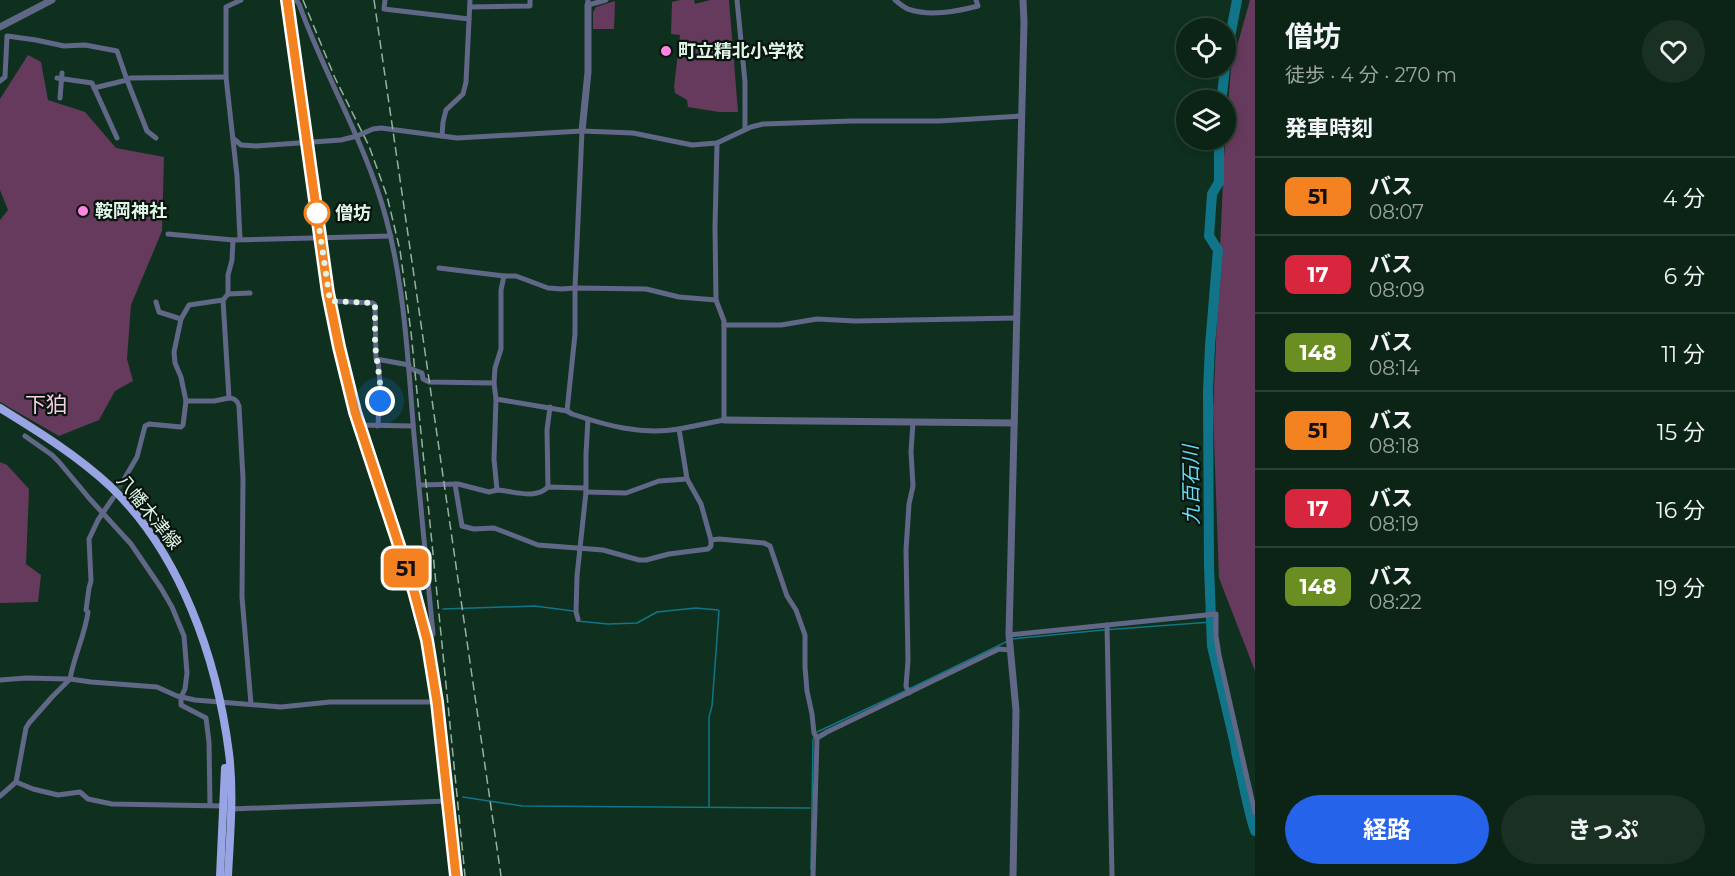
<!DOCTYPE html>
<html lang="ja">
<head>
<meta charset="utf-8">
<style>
	body { margin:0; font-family:Montserrat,"Noto Sans JP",sans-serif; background:#193023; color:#f1f3f6; height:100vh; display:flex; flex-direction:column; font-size:22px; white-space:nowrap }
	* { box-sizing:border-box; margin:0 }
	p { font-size:20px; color:#9aa4a1 }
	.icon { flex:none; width:33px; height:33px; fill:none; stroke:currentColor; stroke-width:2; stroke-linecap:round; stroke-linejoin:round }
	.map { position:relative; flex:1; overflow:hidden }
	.side { display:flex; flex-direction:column; background:#0b2416; width:480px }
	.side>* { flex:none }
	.badge { padding:0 12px; border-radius:9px; font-size:21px; line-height:39px }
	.tools { position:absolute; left:1176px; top:18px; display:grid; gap:12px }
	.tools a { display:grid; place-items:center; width:60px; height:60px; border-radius:50%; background:#0b2416; box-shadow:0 3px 9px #0003,0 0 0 2px #2b4135; font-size:30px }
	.you { position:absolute; width:30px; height:30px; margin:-15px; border:4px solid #fff; border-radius:50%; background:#1a73e8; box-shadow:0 0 0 9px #1a73e833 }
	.map>.badge { position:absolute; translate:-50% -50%; box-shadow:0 0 0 3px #fff }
	h2 { padding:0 30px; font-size:22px; line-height:54px }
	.round { display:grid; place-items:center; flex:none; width:63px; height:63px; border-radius:32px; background:#193023 }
	.summary { display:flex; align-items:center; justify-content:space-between; height:102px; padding:0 30px }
	h1 { font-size:28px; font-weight:700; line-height:45px }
	.action { display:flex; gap:12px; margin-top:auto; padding:12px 30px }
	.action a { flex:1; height:69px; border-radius:36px; background:#2563eb; color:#fff; font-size:24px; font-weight:700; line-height:69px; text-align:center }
	.action a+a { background:#193023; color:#f1f3f6 }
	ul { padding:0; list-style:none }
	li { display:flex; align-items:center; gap:18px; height:78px; padding:0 30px; border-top:2px solid #2b4135 }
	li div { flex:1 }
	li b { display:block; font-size:22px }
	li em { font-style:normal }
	li .badge { min-width:66px; font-weight:700; text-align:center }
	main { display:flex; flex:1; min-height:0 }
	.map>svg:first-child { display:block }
	.green { fill:#663a5c }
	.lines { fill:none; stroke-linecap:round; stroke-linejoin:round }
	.stream { stroke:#117589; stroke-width:1.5 }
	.river { stroke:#117589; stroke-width:10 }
	.minor-tunnel { stroke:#2e4d3c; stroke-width:5; stroke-dasharray:5 2.5; stroke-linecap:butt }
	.minor { stroke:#616786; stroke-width:5 }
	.tertiary { stroke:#616786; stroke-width:7 }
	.primary { stroke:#99a4e4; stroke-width:8 }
	.rail { stroke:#98b0a2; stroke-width:1.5; stroke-dasharray:9 4.5; stroke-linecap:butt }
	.line-casing { stroke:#fff; stroke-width:14 }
	.line { stroke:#f58220; stroke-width:9 }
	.walk { stroke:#e1f4e8; stroke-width:6; stroke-dasharray:0 10.8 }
	.poi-dot { fill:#fd86e2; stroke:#07150d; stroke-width:2 }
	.stop-dot { fill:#fff; stroke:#f58220; stroke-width:3 }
	.labels { text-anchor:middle; stroke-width:4.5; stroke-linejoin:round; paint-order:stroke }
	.poi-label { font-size:18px; font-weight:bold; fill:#e1f4e8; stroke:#07150d; text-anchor:start }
	.stop-label { font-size:18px; font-weight:bold; fill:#e1f4e8; stroke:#07150d; text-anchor:start }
	.street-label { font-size:18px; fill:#e1f4e8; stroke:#07150d }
	.water-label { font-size:20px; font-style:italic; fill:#65daf6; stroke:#07150d }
	.quarter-label { font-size:21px; fill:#f7ceec; stroke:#07150d }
</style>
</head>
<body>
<main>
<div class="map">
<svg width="1255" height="876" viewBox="0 0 1255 876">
	<rect width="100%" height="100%" fill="#0f301e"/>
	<g class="green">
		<path d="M680 0H694L695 4 710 0H729L738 112H719L688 107 687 100 675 93 674 87 680 35 671 34 672 2Z"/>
		<path d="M1250 0H1255V671L1219 578 1213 411 1224 157 1231 68Z"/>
		<path d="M615 1 614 29H593V12L596 7Z"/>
		<path d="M28 55 41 62 48 100 85 112 116 148 164 157 162 231 131 305 127 359 133 381 115 391 99 420 59 436 0 402V220L8 210 0 190V99Z"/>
		<path d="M0 462 7 465 29 489 26 564 41 575 38 602 0 603Z"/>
	</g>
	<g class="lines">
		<g class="stream">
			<path d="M443 609 535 606 573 611"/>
			<path d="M577 621 608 624 637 623 657 612 696 608 718 610 719 611 712 706 709 717V807"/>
			<path d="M1012 639 1103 630 1212 622"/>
			<path d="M909 689 1008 641"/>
			<path d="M817 732 905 691"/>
			<path d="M463 797 522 806 810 808"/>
			<path d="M811 869 813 740 815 736"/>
		</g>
		<g class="river">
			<path d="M1226 58 1237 0"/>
			<path d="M1219 100 1222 94 1225 68"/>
			<path d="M1219 140V182L1212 194 1209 236 1218 250 1210 346 1208 391 1209 566 1212 646 1235 744C1236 756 1240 766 1242 778 1246 796 1249 813 1255 831"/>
		</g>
		<path class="minor-tunnel" d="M115 495 123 481"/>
		<g class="minor">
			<path d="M288 0H296L299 4C325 77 366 143 386 218 405 289 408 363 414 435 420 501 427 568 433 634L427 640"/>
			<path d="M385 0 384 9 469 19"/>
			<path d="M588 0V5L606 0"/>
			<path d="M737 0 745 82V129"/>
			<path d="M895 0C899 3 905 9 911 10 930 16 959 11 978 6L976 0"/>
			<path d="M470 7 530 6V0"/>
			<path d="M57 78 92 83 117 138"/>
			<path d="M0 81 5 77 7 36 36 40 64 46 85 45 117 51 127 80 130 78 226 77"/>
			<path d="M94 88 127 80 147 131 156 138"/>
			<path d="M60 98 62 73"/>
			<path d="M582 131 633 133 692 145 717 143 715 227 716 300 724 321V420L679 429 687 479 701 504 711 540 719 539 764 543 770 546 787 596 796 610 805 635V667L807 691 812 714 814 733 817 738 813 876"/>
			<path d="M442 136 443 122 446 110 463 94 466 82 470 0"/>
			<path d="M234 139 241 145 256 146 341 140 357 136 373 129 381 128 457 138 582 131 575 288V334L567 411"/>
			<path d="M717 143 751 127 763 124 852 121H939L1022 116"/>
			<path d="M168 234 233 240 391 236"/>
			<path d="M240 239 237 176 226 77V7L241 0"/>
			<path d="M233 240 232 260 228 275V294L223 300 229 398C234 398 238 401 239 406L243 478 242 597 251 704"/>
			<path d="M439 268 504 276"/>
			<path d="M228 294 250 293"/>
			<path d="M330 301 373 303 375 305 376 359 409 365"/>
			<path d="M156 302 159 312 181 319"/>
			<path d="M724 325H781L817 319 855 321 1017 318"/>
			<path d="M378 360 380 383 378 426"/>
			<path d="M409 368 422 373 423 379 429 382 494 383 496 399 567 411 572 414C608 426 641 435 679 429"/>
			<path d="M494 383 495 368 501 349V290L504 276H516L548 288 562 289 575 288 646 289 679 297 716 300"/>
			<path d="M496 399 494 459 497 490C514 491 535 500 548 487L585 488"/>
			<path d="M186 401 181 377 175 363 174 352 181 319 189 305 223 300"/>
			<path d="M359 425 413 426"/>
			<path d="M25 436 52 455 59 462 89 498 131 544 161 588 172 607 184 636 187 673 185 689 181 697V705L206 718 209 742 210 805"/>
			<path d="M123 481 137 457 145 426 149 424 181 427 183 425 186 401H214L229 398"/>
			<path d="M455 484 462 526 474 529 494 528 538 545 603 550 639 560H646L669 554 708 549 711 546V540"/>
			<path d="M419 485 458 484 489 492 497 490"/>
			<path d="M548 487 547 430 550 407"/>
			<path d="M586 492 626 493 659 481 687 479"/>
			<path d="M113 498 98 520 89 539 91 581 89 588 86 610 88 612C85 635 74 656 70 679L91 682 157 687 177 696 195 700 281 707 330 702H437"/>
			<path d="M578 619 576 612 577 576 586 492V454L588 419"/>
			<path d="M1107 625 1112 876"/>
			<path d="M1009 635 1216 614V636L1219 655 1255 813"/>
			<path d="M0 680 26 678 68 679"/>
			<path d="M909 693 906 686 908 661 906 550 909 504 913 486 911 452 913 422"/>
			<path d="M817 738 827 732 999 649 1010 650"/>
			<path d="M16 782 33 789 58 795 80 792 88 799 112 804 224 806"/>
			<path d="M0 796 16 782 26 728 29 723 52 697 70 679"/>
			<path d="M231 809 447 801"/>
		</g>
		<g class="tertiary">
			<path d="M0 27 52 0"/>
			<path d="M582 131 588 72V5"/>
			<path d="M724 420 1014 423"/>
			<path d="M1013 876 1016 710 1009 635 1024 22 1023 0"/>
		</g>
		<g class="primary">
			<path d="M287 0 329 293 339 347 359 425 414 591 427 640 437 702 456 876"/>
			<path d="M0 408C39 432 78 456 111 487 181 554 217 659 229 753 234 794 230 835 228 876"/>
			<path d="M220 876 225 768"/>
		</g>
		<g class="rail">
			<path d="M303 0 335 78 369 146 387 196 400 250 411 332 465 876"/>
			<path d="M374 0 501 876"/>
		</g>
	</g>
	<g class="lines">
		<defs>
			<path id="line" d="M287 0 328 293 339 347 355 412 414 591 427 640 437 702 456 876"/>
		</defs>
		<use href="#line" class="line-casing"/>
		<use href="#line" class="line"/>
		<path class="walk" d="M317 213 316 206 330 301 373 303 375 305V345L380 383V401"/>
	</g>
	<g class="poi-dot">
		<circle cx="666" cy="51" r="6"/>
		<circle cx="83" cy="211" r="6"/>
	</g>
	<circle class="stop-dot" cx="317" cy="213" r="12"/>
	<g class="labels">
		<g class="poi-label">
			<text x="678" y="57">町立精北小学校</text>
			<text x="95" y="217">鞍岡神社</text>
		</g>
		<g class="stop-label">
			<text x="335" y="219">僧坊</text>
		</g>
		<g class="street-label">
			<text transform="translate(149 512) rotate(51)" y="6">八幡木津線</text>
		</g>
		<g class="water-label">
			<text transform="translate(1191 485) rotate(-91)" y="7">九百石川</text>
		</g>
		<g class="quarter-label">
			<text x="46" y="412">下狛</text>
		</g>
	</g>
</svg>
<div class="tools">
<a><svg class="icon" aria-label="locate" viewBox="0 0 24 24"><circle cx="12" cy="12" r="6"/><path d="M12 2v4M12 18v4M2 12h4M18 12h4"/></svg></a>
<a><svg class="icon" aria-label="layers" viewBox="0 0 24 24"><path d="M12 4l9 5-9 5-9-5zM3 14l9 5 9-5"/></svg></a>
</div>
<div class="you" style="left:380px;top:401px"></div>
<b class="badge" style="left:406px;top:568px;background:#f58220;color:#111">51</b>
</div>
<section class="side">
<div class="summary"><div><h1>僧坊</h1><p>徒歩 · 4 分 · 270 m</p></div><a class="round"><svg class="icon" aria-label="heart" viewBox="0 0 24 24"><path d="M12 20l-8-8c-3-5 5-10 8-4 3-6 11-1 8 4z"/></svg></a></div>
<h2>発車時刻</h2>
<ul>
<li><span class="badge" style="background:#f58220;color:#111">51</span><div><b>バス</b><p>08:07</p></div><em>4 分</em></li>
<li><span class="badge" style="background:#d7263d;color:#fff">17</span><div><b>バス</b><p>08:09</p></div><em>6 分</em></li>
<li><span class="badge" style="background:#6b8e23;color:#fff">148</span><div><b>バス</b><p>08:14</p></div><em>11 分</em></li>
<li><span class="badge" style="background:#f58220;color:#111">51</span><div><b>バス</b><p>08:18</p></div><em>15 分</em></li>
<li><span class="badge" style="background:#d7263d;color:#fff">17</span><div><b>バス</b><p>08:19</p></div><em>16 分</em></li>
<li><span class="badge" style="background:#6b8e23;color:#fff">148</span><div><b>バス</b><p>08:22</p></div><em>19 分</em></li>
</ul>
<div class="action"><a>経路</a><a>きっぷ</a></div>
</section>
</main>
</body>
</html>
